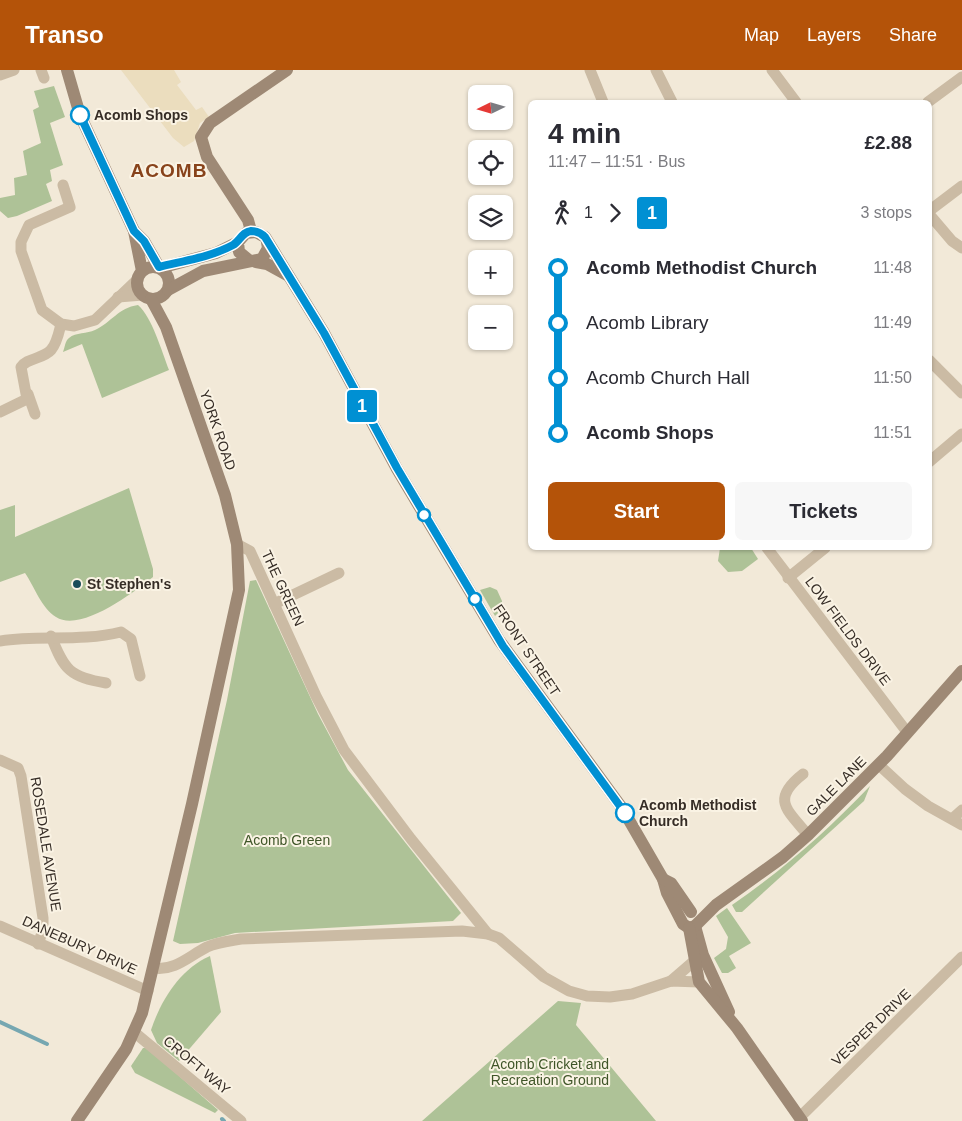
<!DOCTYPE html>
<html lang="en">
<head>
<meta charset="utf-8">
<style>
	body { margin:0; font-family:Arial,sans-serif; background:#f7f7f7; color:#2b2b33; height:100vh; display:flex; flex-direction:column; font-size:19px; white-space:nowrap }
	* { box-sizing:border-box; margin:0 }
	p { font-size:16px; color:#7c7c81 }
	.icon { flex:none; width:28px; height:28px; fill:none; stroke:currentColor; stroke-width:2; stroke-linecap:round; stroke-linejoin:round }
	.map { position:relative; flex:1; overflow:hidden }
	.sheet { position:absolute; left:528px; top:30px; width:404px; height:450px; display:flex; flex-direction:column; background:#fff; border-radius:8px; box-shadow:0 1px 4px #0004 }
	.sheet>* { flex:none }
	.badge { padding:0 10px; border-radius:4px; font-size:18px; line-height:32px }
	.needle { width:32px; rotate:265deg }
	.buttons { position:absolute; left:468px; top:15px; display:grid; gap:10px }
	.buttons a { display:grid; place-items:center; width:45px; height:45px; border-radius:8px; background:#fff; box-shadow:0 1px 4px #0004; font-size:25px }
	.map>.badge { position:absolute; translate:-50% -50%; box-shadow:0 0 0 2px #fff }
	.legs { display:flex; align-items:center; gap:8px; height:55px; padding:0 20px; font-size:16px }
	.legs p { margin-inline-start:auto }
	.head { display:flex; align-items:center; justify-content:space-between; height:85px; padding:0 20px }
	h1 { font-size:28px; font-weight:700; line-height:38px }
	.cta { display:flex; gap:10px; margin-top:auto; padding:10px 20px }
	.cta a { flex:1; height:58px; border-radius:8px; background:#b45309; color:#fff; font-size:20px; font-weight:700; line-height:58px; text-align:center }
	.cta a+a { background:#f7f7f7; color:#2b2b33 }
	ul { padding:0 20px; list-style:none }
	li { display:flex; align-items:center; gap:18px; height:55px; font-size:19px }
	li i { display:grid; place-items:center; width:8px; height:100%; margin:0 6px; background:currentColor }
	li i::after { content:''; width:12px; height:12px; margin:-6px; border:4px solid; border-radius:50%; background:#fff }
	li p { margin-inline-start:auto }
	li:first-child i { background:linear-gradient(#0000 50%,currentColor 0) }
	li:last-child i { background:linear-gradient(currentColor 50%,#0000 0) }
	header { display:flex; align-items:center; gap:30px; box-sizing:border-box; height:70px; padding:0 25px; background:#b45309; color:#fff }
	header strong { font-size:24px }
	nav { display:flex; gap:28px; margin-inline-start:auto; font-size:18px }
	.map>svg:first-child { display:block }
	.green { fill:#aec297 }
	.plaza { fill:#ebddbe }
	.lines { fill:none; stroke-linecap:round; stroke-linejoin:round }
	.stream { stroke:#76a7b1; stroke-width:4 }
	.street { stroke:#cbbba4; stroke-width:11 }
	.secondary { stroke:#9e8975; stroke-width:12 }
	.line-1-casing { stroke:#fff; stroke-width:11 }
	.line-1 { stroke:#0090d3; stroke-width:8 }
	.stop-1-dot { fill:#fff; stroke:#0090d3; stroke-width:2.5 }
	.poi-dot { fill:#194c59; stroke:#faf3e4; stroke-width:2 }
	.labels { text-anchor:middle; stroke-width:4; stroke-linejoin:round; paint-order:stroke }
	.stop-label { font-size:14px; font-weight:bold; fill:#362d26; stroke:#faf3e4; text-anchor:start }
	.street-label { font-size:14px; fill:#362d26; stroke:#faf3e4 }
	.poi-label { font-size:14px; font-weight:bold; fill:#362d26; stroke:#faf3e4; text-anchor:start }
	.park-label { font-size:14px; fill:#3f5528; stroke:#faf3e4 }
	.district-label { font-size:19px; font-weight:bold; letter-spacing:1px; fill:#88431b; stroke:#faf3e4 }
</style>
</head>
<body>
<header>
<strong>Transo</strong>
<nav><a>Map</a><a>Layers</a><a>Share</a></nav>
</header>
<div class="map">
<svg width="962" height="1051" viewBox="0 0 962 1051">
	<rect width="100%" height="100%" fill="#f2e9d8"/>
	<g class="green">
		<path d="M54 16 65 47 50 53 63 95 50 100 52 111 46 114 52 131 17 146 8 148 0 141V128L15 125 14 108 27 105 23 81 41 73 33 40 39 37 34 21Z"/>
		<path d="M138 235C152 247 162 282 169 300L102 328 82 274 63 282C65 277 65 271 69 268 76 262 87 264 95 260 112 252 118 238 138 235Z"/>
		<path d="M129 418 153 499V507C134 522 81 563 56 547 42 539 34 516 25 503L0 512V440L15 435V467Z"/>
		<path d="M720 478H751L758 489 742 501 728 502 718 491Z"/>
		<path d="M256 510 318 644 348 700 461 843 453 851 235 863 198 873 180 874 173 871 227 630 250 511Z"/>
		<path d="M490 517 497 520 502 531V539L495 546 480 520Z"/>
		<path d="M870 716 864 731 742 842H736L732 835C784 799 826 762 870 716Z"/>
		<path d="M727 838 751 873 729 886 736 898 728 903H722L714 888 726 879 728 867 716 846Z"/>
		<path d="M210 886 221 942 179 991 157 973 151 960C161 930 180 899 210 886Z"/>
		<path d="M558 931 581 933 576 955 656 1051H422Z"/>
		<path d="M143 978H147L218 1040 215 1043 135 1003 131 996Z"/>
	</g>
	<path class="plaza" d="M121 0H174L181 12 177 15 196 40 202 37 209 47 200 53 194 71 184 77 173 68Z"/>
	<g class="lines">
		<g class="stream">
			<path d="M0 952 47 974"/>
			<path d="M222 1049 224 1051"/>
		</g>
		<g class="street">
			<path d="M41 0 44 8"/>
			<path d="M590 0 603 32"/>
			<path d="M656 0 672 32"/>
			<path d="M772 0 796 32"/>
			<path d="M0 5 14 0"/>
			<path d="M928 32 962 7"/>
			<path d="M63 115 70 137 29 155 21 172V181L42 240 61 254 74 256 95 250 138 209"/>
			<path d="M929 141 962 116"/>
			<path d="M929 144 952 171 962 178"/>
			<path d="M118 227 143 225"/>
			<path d="M929 290 962 323"/>
			<path d="M28 324 35 344"/>
			<path d="M0 342 27 329 21 297C27 288 43 289 51 280 57 273 59 262 61 254"/>
			<path d="M929 392 962 364"/>
			<path d="M237 474 250 481 316 626 344 680 411 769 488 864"/>
			<path d="M767 478 907 662"/>
			<path d="M788 508 825 478"/>
			<path d="M274 534 339 503"/>
			<path d="M51 566C64 600 70 607 106 613"/>
			<path d="M0 571C40 565 81 572 121 562L131 569 140 606"/>
			<path d="M0 690 18 698 21 706 43 848V860L38 874"/>
			<path d="M879 695 905 719 928 736 962 755"/>
			<path d="M803 704C771 729 786 739 808 765"/>
			<path d="M953 748 962 740"/>
			<path d="M0 856 148 921"/>
			<path d="M154 898C175 901 189 886 207 877 218 872 230 871 241 869L462 861 488 864 499 868 544 907 569 921 587 926 610 927 632 924 671 911 699 912"/>
			<path d="M671 911 693 892"/>
			<path d="M134 962 241 1051"/>
			<path d="M800 1047 962 887"/>
		</g>
		<g class="secondary">
			<path d="M67 0 80 45 134 161 142 201"/>
			<path d="M134 161 144 171 159 197"/>
			<path d="M251 161 248 150 207 87 201 67 210 53 287 0"/>
			<path d="M250 191 239 182 238 172 246 163 256 162 265 167 324 263 397 399 499 570 622 738 663 809 667 823 683 854 689 858"/>
			<path d="M256 192 267 194 287 205"/>
			<circle cx="153" cy="213" r="16"/>
			<path d="M160 198 216 183 238 172"/>
			<path d="M168 220 203 201 262 189 268 178 267 172"/>
			<path d="M663 809 671 813 691 842"/>
			<path d="M695 856 703 885 729 942"/>
			<path d="M689 858 695 856 716 835 783 787 808 765 887 686 962 601"/>
			<path d="M689 858 699 912 737 958 802 1051"/>
			<path d="M77 1051 126 979 142 943 192 734 239 520 237 474 225 425 166 257 151 229"/>
		</g>
	</g>
	<g class="lines">
		<defs>
			<path id="line-1" d="M80 45 134 161 144 171 159 197C183 191 211 187 233 175 240 171 242 162 251 161 257 161 261 163 265 167L324 263 397 398 503 576 625 743"/>
		</defs>
		<use href="#line-1" class="line-1-casing"/>
		<use href="#line-1" class="line-1"/>
	</g>
	<g class="stop-1-dot">
		<circle cx="80" cy="45" r="9"/>
		<circle cx="424" cy="445" r="6"/>
		<circle cx="475" cy="529" r="6"/>
		<circle cx="625" cy="743" r="9"/>
	</g>
	<circle class="poi-dot" cx="77" cy="514" r="5"/>
	<g class="labels">
		<g class="stop-label">
			<text x="94" y="50">Acomb Shops</text>
			<text x="639" y="740">Acomb Methodist<tspan x="639" dy="16">Church</tspan></text>
		</g>
		<g class="street-label">
			<text transform="translate(218 360) rotate(71)" y="5">YORK ROAD</text>
			<text transform="translate(283 518) rotate(65)" y="5">THE GREEN</text>
			<text transform="translate(848 561) rotate(53)" y="5">LOW FIELDS DRIVE</text>
			<text transform="translate(527 580) rotate(56)" y="5">FRONT STREET</text>
			<text transform="translate(836 716) rotate(-45)" y="5">GALE LANE</text>
			<text transform="translate(46 774) rotate(81)" y="5">ROSEDALE AVENUE</text>
			<text transform="translate(80 875) rotate(24)" y="5">DANEBURY DRIVE</text>
			<text transform="translate(871 957) rotate(-44)" y="5">VESPER DRIVE</text>
			<text transform="translate(197 995) rotate(40)" y="5">CROFT WAY</text>
		</g>
		<g class="poi-label">
			<text x="87" y="519">St Stephen's</text>
		</g>
		<g class="park-label">
			<text x="287" y="775">Acomb Green</text>
			<text x="550" y="999">Acomb Cricket and<tspan x="550" dy="16">Recreation Ground</tspan></text>
		</g>
		<g class="district-label">
			<text x="169" y="107">ACOMB</text>
		</g>
	</g>
</svg>
<div class="buttons">
<a><svg class="needle" viewBox="-14 -14 28 28"><path d="M0-13l5 13h-10z" fill="#e53935"/><path d="M0 13l5-13h-10z" fill="#7c7c81"/></svg></a>
<a><svg class="icon" aria-label="locate" viewBox="0 0 24 24"><circle cx="12" cy="12" r="6"/><path d="M12 2v4M12 18v4M2 12h4M18 12h4"/></svg></a>
<a><svg class="icon" aria-label="layers" viewBox="0 0 24 24"><path d="M12 4l9 5-9 5-9-5zM3 14l9 5 9-5"/></svg></a>
<a>+</a>
<a>−</a>
</div>
<b class="badge" style="left:362px;top:336px;background:#0090d3;color:#fff">1</b>
<section class="sheet">
<div class="head"><div><h1>4 min</h1><p>11:47 – 11:51 · Bus</p></div><b>£2.88</b></div>
<div class="legs"><svg class="icon" aria-label="walk" viewBox="0 0 24 24"><circle cx="13" cy="4" r="2"/><path d="M13 8l-2 6 4 7M11 14l-3 7M7 12l3-4h3l4 4"/></svg>1<svg class="icon" aria-label="forward" viewBox="0 0 24 24"><path d="M9 5l7 7-7 7"/></svg><b class="badge" style="background:#0090d3;color:#fff">1</b><p>3 stops</p></div>
<ul>
<li><i style="color:#0090d3"></i><b>Acomb Methodist Church</b><p>11:48</p></li>
<li><i style="color:#0090d3"></i><span>Acomb Library</span><p>11:49</p></li>
<li><i style="color:#0090d3"></i><span>Acomb Church Hall</span><p>11:50</p></li>
<li><i style="color:#0090d3"></i><b>Acomb Shops</b><p>11:51</p></li>
</ul>
<div class="cta"><a>Start</a><a>Tickets</a></div>
</section>
</div>
</body>
</html>
